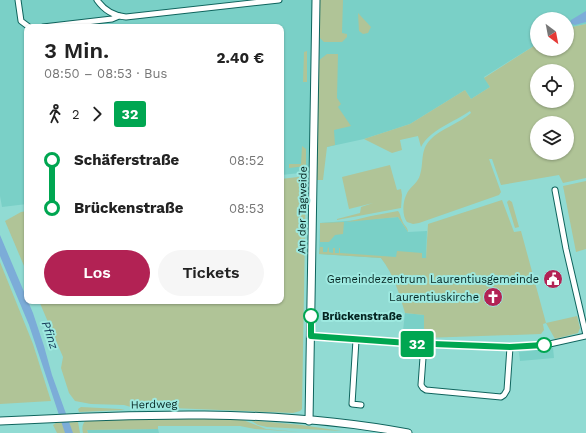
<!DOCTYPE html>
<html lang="de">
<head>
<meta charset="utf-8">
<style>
	body { margin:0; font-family:"Work Sans",sans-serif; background:#f6f6f6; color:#222; height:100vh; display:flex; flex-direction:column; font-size:15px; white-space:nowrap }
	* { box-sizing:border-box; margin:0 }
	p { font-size:13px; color:#767676 }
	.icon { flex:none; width:22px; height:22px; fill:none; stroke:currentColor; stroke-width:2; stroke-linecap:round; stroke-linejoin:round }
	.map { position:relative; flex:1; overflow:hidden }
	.panel { position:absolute; left:24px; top:24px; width:260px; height:280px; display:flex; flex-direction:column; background:#fff; border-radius:8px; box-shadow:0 1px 3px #0004 }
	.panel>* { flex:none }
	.badge { padding:0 8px; border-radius:3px; font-size:14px; line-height:26px }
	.needle { width:26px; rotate:148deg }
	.fabs { position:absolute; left:530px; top:12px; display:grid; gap:8px }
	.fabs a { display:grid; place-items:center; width:44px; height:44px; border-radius:50%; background:#fff; box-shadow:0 1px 3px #0004; font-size:20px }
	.map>.badge { position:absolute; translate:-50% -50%; box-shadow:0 0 0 2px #fff }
	.legs { display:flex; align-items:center; gap:6px; height:44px; padding:0 20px; font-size:13px }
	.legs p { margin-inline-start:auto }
	.head { display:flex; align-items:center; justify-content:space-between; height:68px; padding:0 20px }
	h1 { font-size:22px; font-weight:600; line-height:30px }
	.cta { display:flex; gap:8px; margin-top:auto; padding:8px 20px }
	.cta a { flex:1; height:46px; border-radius:24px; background:#b22254; color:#fff; font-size:16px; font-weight:600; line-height:46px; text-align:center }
	.cta a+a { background:#f6f6f6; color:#222 }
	ul { padding:0 20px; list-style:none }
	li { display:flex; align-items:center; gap:14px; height:48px; font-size:15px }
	li i { display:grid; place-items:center; width:6px; height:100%; margin:0 5px; background:currentColor }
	li i::after { content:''; width:10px; height:10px; margin:-5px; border:3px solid; border-radius:50%; background:#fff }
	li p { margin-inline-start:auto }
	li:first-child i { background:linear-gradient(#0000 50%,currentColor 0) }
	li:last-child i { background:linear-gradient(currentColor 50%,#0000 0) }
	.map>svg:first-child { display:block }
	.built { fill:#7ad0c7 }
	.green { fill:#b0c497; fill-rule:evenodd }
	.water { fill:#7cacd8 }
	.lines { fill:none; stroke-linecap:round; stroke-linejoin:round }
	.minor-casing { stroke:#0f645d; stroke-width:7 }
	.secondary-casing { stroke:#0f645d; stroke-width:9 }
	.minor { stroke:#fff; stroke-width:5 }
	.secondary { stroke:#fff; stroke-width:7 }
	.line-1-casing { stroke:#fff; stroke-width:9 }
	.line-1 { stroke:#00a651; stroke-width:6 }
	.stop-1-dot { fill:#fff; stroke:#00a651; stroke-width:2 }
	.labels { text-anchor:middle; stroke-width:4; stroke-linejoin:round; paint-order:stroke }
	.street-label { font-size:11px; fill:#052522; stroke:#9ee9e0 }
	.poi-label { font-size:11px; fill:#052522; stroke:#9ee9e0; text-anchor:end }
	.stop-label { font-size:11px; font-weight:bold; fill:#052522; stroke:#9ee9e0; text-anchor:start }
	.water-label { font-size:12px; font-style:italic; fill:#133755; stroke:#9ee9e0 }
</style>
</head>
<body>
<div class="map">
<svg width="586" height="433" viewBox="0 0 586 433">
	<rect width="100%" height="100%" fill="#91dbd3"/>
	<g class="built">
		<path d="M0 0H586V24L572 27 567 26V19H537V44L484 77 490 87 471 99 465 90 410 124 364 139 327 147 310 149V172L281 175V27H27V204L2 207 0 196Z"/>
		<path d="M398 217 408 232 427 231 426 258 398 287 388 267 381 258 319 254 320 223Z"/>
		<path d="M405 313 424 315V332L403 331Z"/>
		<path d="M553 348 554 358 520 361 519 352Z"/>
		<path d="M158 429 159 433H88L87 430Z"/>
	</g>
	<g class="green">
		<path d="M319 0H343L342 33 347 34V37L342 42H324L318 36 319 24H320Z"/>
		<path d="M358 13 371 27 368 33 363 34 359 31Z"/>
		<path d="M586 24V178L563 183 559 175 501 185 492 159H489L501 192 499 195 419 223 413 224 407 222C401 214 403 198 409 190 413 185 418 182 420 175 424 163 420 150 430 140 440 129 460 123 471 113L470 111C454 122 430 130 421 147L418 136 400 140 402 150 392 153 364 139 410 124 465 90 471 99 490 87 484 78 537 44V49H567V26L572 27ZM537 71H567V101H537ZM537 123H567V153H537Z"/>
		<path d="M307 51V82H303L304 52Z"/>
		<path d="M327 54H338L337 98 341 104 338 107 351 126 334 130 335 145 327 147 323 180H317L318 61Z"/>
		<path d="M302 146 306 149V166L289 168V164H301Z"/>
		<path d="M390 165 397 190 401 189 402 195 401 208 337 220V219L360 213 361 207 373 203 349 209 342 177Z"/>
		<path d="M306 176 302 409 300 411 293 413 172 408 138 409 124 405 91 404 75 401 69 393 61 368 63 357 39 301H281V179Z"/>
		<path d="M586 181V249L576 252 563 186Z"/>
		<path d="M502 200 514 232 521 231 546 323 577 316 580 328 578 333 555 339 546 323 543 324 544 330 541 334 424 338V315L405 313C399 293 394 275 381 258L319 254 320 247H323V252H327L328 247 329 248V252L333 253V248H335V253H339V248H340V253L396 257 397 251 422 253V258H426L428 224Z"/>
		<path d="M509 200 512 202 519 227 515 228 507 202Z"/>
		<path d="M27 211V273L5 221 21 212Z"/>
		<path d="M398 211C401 215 400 216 402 220 403 225 408 227 408 232L398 217 346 222 371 216Z"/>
		<path d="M344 222 343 234 335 235 329 242H320V223Z"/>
		<path d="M0 262 33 344 51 401 0 404Z"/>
		<path d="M81 407 120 409 125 410 79 412 78 409Z"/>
		<path d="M158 418H204L243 420 266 429 300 432 255 429 240 426H158V429L87 430 88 433H83C82 429 82 425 85 421Z"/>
		<path d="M250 420 301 425 342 431 267 427 258 425Z"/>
		<path d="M78 422 80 433H57L53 425 56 423Z"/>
	</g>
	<g class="water">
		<path d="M586 11V22L575 25 570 23 571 20Z"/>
		<path d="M0 235 33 313 44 346 52 375 73 433H65L29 325 0 256Z"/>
	</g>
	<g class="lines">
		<defs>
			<g id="minor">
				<path d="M18 0 21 21 29 27"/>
				<path d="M97 0C104 10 114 16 126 17L279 0"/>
				<path d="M43 27 112 19 119 16"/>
				<path d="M555 190 566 249 586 335"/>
				<path d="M311 336 424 344 510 347 545 345 586 336"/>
				<path d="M356 340 352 404 361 405"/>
				<path d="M424 344 421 385 423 388 426 390 501 397 504 395 507 390 510 347"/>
			</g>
			<g id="secondary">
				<path d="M0 421C136 414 273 408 408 433"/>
				<path d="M309 421 316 0"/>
			</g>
		</defs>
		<use href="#minor" class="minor-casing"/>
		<use href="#secondary" class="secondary-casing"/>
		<use href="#minor" class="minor"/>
		<use href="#secondary" class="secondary"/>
	</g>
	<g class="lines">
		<defs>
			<path id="line-1" d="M311 316V336L408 343 510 347 544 345"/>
		</defs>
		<use href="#line-1" class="line-1-casing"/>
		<use href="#line-1" class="line-1"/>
	</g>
	<defs>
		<symbol id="civic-disc" viewBox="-11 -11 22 22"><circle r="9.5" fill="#b22254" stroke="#9ee9e0"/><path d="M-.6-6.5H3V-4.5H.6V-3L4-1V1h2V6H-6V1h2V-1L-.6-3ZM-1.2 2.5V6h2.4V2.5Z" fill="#fff"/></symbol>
		<symbol id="church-disc" viewBox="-11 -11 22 22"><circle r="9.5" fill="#b22254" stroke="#9ee9e0"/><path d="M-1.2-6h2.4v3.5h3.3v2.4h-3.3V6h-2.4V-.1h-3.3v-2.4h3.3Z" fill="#fff"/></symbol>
	</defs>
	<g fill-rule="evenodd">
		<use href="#civic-disc" x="542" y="268" width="22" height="22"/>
		<use href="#church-disc" x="482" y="286" width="22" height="22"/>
	</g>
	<g class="stop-1-dot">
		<circle cx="311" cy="316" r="7"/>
		<circle cx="544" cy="345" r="7"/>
	</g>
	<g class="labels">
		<g class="street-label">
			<text transform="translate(302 210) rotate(-89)" y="4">An der Tagweide</text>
			<text transform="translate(154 404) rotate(-1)" y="4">Herdweg</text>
		</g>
		<g class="poi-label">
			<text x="539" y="283">Gemeindezentrum Laurentiusgemeinde</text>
			<text x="479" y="301">Laurentiuskirche</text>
		</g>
		<g class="stop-label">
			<text x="322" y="320">Brückenstraße</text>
		</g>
		<g class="water-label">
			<text transform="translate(50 335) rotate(71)" y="4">Pfinz</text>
		</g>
	</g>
</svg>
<div class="fabs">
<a><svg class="needle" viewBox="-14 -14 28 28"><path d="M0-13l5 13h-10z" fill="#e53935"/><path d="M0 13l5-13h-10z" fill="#767676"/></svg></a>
<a><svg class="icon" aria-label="locate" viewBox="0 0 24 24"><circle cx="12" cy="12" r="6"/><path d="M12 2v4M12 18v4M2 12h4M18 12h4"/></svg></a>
<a><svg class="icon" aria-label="layers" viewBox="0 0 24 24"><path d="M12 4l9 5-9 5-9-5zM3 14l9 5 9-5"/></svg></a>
</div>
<b class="badge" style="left:417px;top:344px;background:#00a651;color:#fff">32</b>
<section class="panel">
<div class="head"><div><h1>3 Min.</h1><p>08:50 – 08:53 · Bus</p></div><b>2.40 €</b></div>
<div class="legs"><svg class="icon" aria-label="walk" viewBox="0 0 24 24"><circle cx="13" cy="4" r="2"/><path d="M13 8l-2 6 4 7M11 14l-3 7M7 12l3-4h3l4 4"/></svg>2<svg class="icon" aria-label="forward" viewBox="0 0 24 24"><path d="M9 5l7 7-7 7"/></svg><b class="badge" style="background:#00a651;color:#fff">32</b></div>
<ul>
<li><i style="color:#00a651"></i><b>Schäferstraße</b><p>08:52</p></li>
<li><i style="color:#00a651"></i><b>Brückenstraße</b><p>08:53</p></li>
</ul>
<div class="cta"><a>Los</a><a>Tickets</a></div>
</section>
</div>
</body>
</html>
